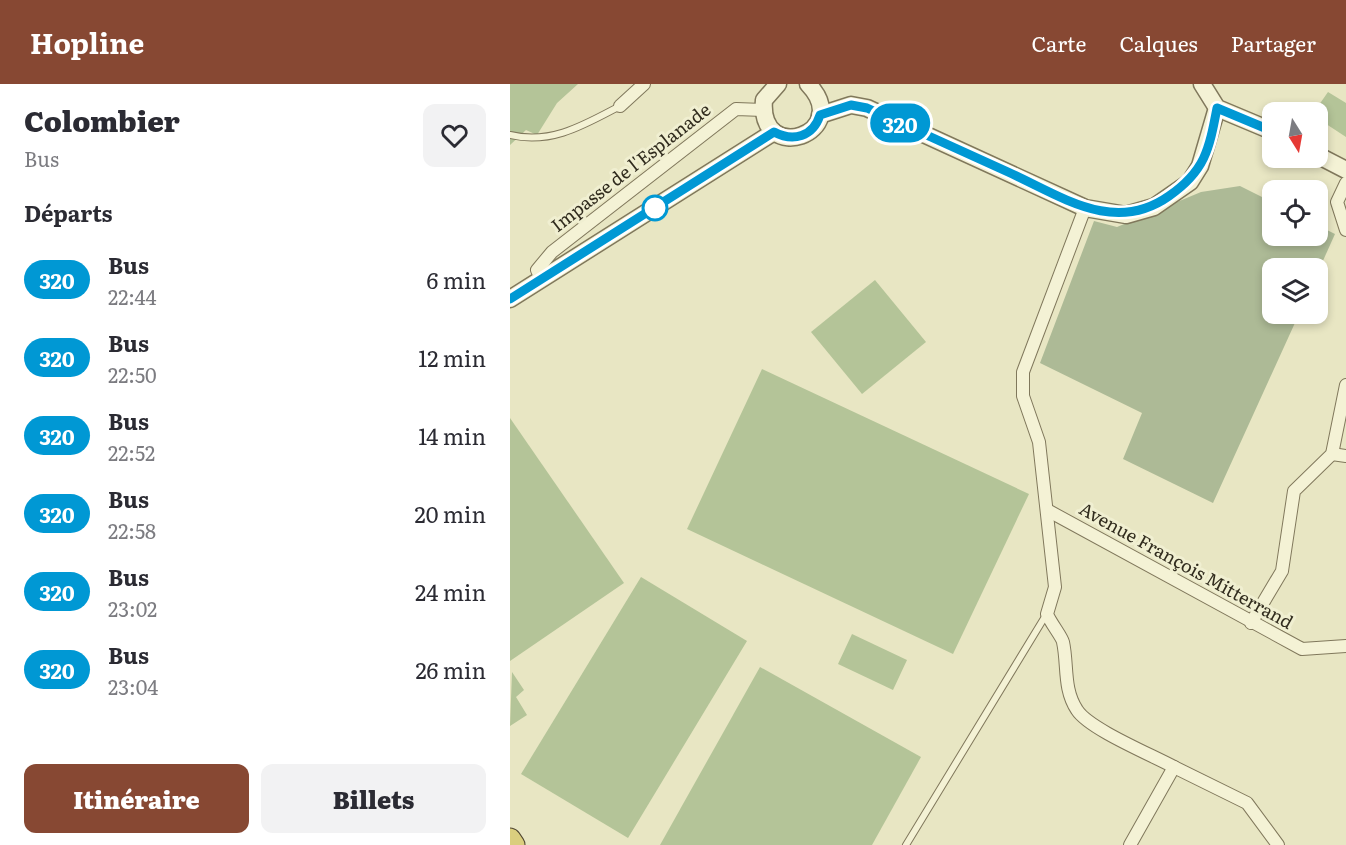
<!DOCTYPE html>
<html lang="fr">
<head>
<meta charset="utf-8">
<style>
	body { margin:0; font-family:Literata,serif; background:#f2f2f3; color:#2b2b33; height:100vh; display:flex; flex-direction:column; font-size:22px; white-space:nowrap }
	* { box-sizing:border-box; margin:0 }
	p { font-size:20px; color:#7c7c81 }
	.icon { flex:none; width:33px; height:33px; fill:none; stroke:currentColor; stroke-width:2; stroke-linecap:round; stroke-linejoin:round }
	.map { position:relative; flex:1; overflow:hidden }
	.details { display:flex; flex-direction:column; background:#fff; width:510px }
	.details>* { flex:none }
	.badge { padding:0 12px; border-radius:20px; font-size:21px; line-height:39px }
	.needle { width:39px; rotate:169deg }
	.tools { position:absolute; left:752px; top:18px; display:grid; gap:12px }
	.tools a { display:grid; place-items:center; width:66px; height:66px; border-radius:12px; background:#fff; box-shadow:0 3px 9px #0003; font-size:30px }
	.map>.badge { position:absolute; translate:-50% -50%; box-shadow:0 0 0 3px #fff }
	h2 { padding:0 24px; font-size:22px; line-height:54px }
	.round { display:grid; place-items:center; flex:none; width:63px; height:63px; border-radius:12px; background:#f2f2f3 }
	.summary { display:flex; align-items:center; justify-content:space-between; height:102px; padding:0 24px }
	h1 { font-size:28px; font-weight:800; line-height:45px }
	.action { display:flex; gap:12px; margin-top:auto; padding:12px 24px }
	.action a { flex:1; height:69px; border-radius:12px; background:#874833; color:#fff; font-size:24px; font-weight:800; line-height:69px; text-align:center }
	.action a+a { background:#f2f2f3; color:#2b2b33 }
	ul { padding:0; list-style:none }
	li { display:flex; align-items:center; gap:18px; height:78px; padding:0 24px }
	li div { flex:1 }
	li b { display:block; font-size:22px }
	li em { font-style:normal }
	li .badge { min-width:66px; font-weight:700; text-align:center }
	header { display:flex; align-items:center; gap:36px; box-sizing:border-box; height:84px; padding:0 30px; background:#874833; color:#fff }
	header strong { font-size:28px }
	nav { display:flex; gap:33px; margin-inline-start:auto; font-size:21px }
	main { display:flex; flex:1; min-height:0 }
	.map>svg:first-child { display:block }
	.green { fill:#b4c498 }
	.cemetery { fill:#adba96 }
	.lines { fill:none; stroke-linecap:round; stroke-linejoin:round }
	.service-casing { stroke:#80785c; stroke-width:8 }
	.minor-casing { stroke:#80785c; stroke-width:14 }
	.tertiary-casing { stroke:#80785c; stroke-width:19 }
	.trunk-casing { stroke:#4e4530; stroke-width:23 }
	.service { stroke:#f4f2d5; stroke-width:6 }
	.minor { stroke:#f4f2d5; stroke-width:12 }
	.tertiary { stroke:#f4f2d5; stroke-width:16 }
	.trunk { stroke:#dace7e; stroke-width:21 }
	.line-casing { stroke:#fff; stroke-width:14 }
	.line { stroke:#0098d4; stroke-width:9 }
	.stop-dot { fill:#fff; stroke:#0098d4; stroke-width:3 }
	.labels { text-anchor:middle; stroke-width:6; stroke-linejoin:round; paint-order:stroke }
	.street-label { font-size:18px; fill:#312c1e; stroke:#f0efd1 }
</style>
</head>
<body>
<header>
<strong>Hopline</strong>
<nav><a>Carte</a><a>Calques</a><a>Partager</a></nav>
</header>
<main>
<section class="details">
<div class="summary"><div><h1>Colombier</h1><p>Bus</p></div><a class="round"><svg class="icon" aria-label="heart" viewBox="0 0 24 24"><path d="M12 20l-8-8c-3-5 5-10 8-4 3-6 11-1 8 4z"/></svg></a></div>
<h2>Départs</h2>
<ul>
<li><span class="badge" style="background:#0098d4;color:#fff">320</span><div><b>Bus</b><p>22:44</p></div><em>6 min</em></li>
<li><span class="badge" style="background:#0098d4;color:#fff">320</span><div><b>Bus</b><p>22:50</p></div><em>12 min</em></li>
<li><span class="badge" style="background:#0098d4;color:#fff">320</span><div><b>Bus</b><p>22:52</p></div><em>14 min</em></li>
<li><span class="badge" style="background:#0098d4;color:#fff">320</span><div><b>Bus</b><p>22:58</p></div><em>20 min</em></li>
<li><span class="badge" style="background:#0098d4;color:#fff">320</span><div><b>Bus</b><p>23:02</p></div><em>24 min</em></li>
<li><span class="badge" style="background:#0098d4;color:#fff">320</span><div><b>Bus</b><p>23:04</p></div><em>26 min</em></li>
</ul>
<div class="action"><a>Itinéraire</a><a>Billets</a></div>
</section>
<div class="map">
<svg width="836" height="761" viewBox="0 0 836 761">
	<rect width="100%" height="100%" fill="#e8e6c3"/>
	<g class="green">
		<path d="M0 0H68L47 19 27 51 16 46 0 61Z"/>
		<path d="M818 8 836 19V53L807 34V28H804Z"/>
		<path d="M365 196 416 258 352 310 301 248Z"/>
		<path d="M252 285 519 410 443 570 177 445Z"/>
		<path d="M0 334 114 499 0 577Z"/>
		<path d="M131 493 237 557 118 754 11 690Z"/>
		<path d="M342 550 397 576 383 606 328 580Z"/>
		<path d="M250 583 411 673 362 761H150Z"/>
		<path d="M2 588 14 606 6 613 17 631 0 642Z"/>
	</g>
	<path class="cemetery" d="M730 102 762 118V152H807V141L825 150 807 190V184H762V230H789L703 419 613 375 632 329 530 279 584 137 607 143 691 108Z"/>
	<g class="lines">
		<defs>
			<g id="service">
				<path d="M0 51C41 61 74 41 110 22"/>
				<path d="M396 761 536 531"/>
			</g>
			<g id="minor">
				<path d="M110 22 134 0"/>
				<path d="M836 99 827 118 836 146"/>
				<path d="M575 124 513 288V312L529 358 545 503 537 530C540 538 552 553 553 558 558 581 553 605 567 626 579 645 642 671 664 683L620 761"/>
				<path d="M31 195 27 186 42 168 226 25 253 26"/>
				<path d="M822 370 836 372"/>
				<path d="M537 426 792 565 836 562"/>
				<path d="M741 539 772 487 784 407 822 370 836 301"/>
				<path d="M664 683 737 719 768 761"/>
			</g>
			<g id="tertiary">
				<path d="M268 0 254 16C248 83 345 49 298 0"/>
				<path d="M692 0 707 24 762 47"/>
				<path d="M310 31 341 21 357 24 575 124 616 131 644 123 680 98 690 82 707 24"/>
				<path d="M807 71 836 86"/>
				<path d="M0 215 264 48"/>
			</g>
			<path id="trunk" d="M0 755 4 761"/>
		</defs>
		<use href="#service" class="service-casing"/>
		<use href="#minor" class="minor-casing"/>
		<use href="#tertiary" class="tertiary-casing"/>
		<use href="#trunk" class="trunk-casing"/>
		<use href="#service" class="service"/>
		<use href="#minor" class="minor"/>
		<use href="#tertiary" class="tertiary"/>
		<use href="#trunk" class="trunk"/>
	</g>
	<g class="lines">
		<defs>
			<path id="line" d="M0 215 264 48C283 58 303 53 310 31L341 21 357 24C404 45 451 67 498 88 551 112 604 151 659 112 695 87 699 66 707 24L762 47"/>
		</defs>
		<use href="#line" class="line-casing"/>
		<use href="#line" class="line"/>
	</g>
	<circle class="stop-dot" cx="145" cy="124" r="12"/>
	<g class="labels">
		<g class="street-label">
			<text transform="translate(121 84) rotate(-38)" y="6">Impasse de l'Esplanade</text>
			<text transform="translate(676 482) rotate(29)" y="6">Avenue François Mitterrand</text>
		</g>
	</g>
</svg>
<div class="tools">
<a><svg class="needle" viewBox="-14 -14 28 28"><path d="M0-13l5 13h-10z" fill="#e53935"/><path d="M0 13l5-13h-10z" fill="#7c7c81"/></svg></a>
<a><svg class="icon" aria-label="locate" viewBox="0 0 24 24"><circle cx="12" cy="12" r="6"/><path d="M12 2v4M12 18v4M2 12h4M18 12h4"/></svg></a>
<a><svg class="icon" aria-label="layers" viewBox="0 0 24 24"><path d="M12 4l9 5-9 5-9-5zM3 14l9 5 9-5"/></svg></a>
</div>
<b class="badge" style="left:390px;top:39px;background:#0098d4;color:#fff">320</b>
</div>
</main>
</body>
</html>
